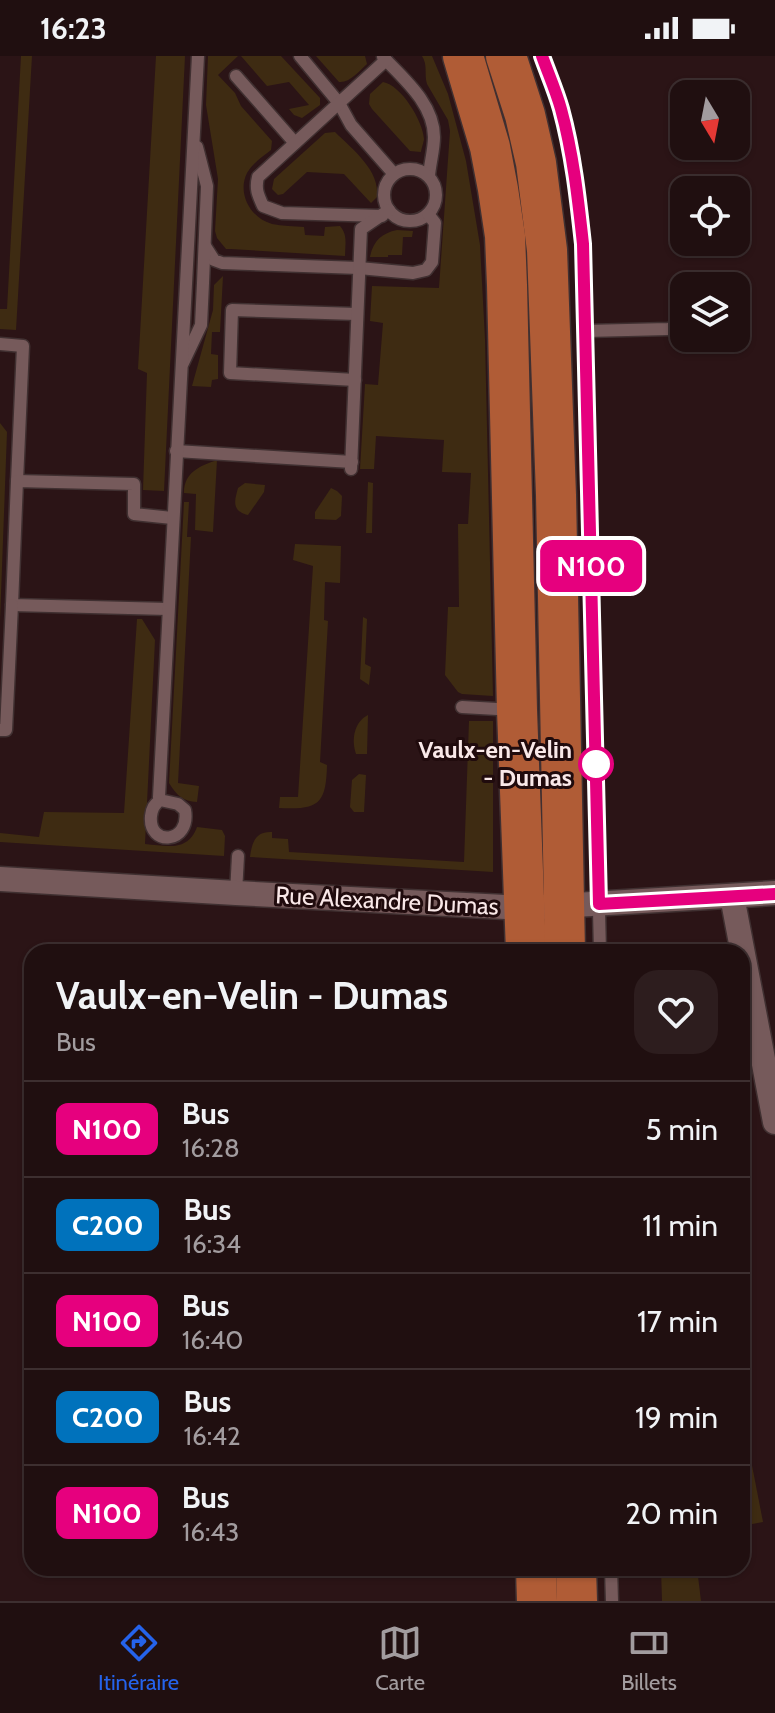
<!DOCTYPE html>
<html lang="fr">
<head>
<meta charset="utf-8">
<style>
	body { margin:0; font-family:Cabin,sans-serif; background:#2d1d1e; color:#f1f3f6; height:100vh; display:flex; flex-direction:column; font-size:30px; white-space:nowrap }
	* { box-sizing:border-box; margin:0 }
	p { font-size:26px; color:#a29c9f }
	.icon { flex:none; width:44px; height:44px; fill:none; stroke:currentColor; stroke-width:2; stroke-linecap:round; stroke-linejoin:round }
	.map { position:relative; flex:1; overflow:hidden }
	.panel { position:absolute; left:24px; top:888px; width:726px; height:632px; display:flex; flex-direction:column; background:#200f10; border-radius:24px; box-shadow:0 2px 6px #0004,0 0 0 2px #3d2f30 }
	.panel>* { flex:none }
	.badge { padding:0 16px; border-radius:12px; font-size:28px; line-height:52px }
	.needle { width:52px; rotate:170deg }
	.tools { position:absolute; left:670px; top:24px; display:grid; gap:16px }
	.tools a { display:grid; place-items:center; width:80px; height:80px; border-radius:16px; background:#200f10; box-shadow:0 2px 6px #0004,0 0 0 2px #3d2f30; font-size:40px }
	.map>.badge { position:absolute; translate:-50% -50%; box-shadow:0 0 0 4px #fff }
	.round { display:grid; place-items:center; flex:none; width:84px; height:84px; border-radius:24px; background:#2d1d1e }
	.headline { display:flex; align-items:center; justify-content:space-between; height:136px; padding:0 32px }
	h1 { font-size:38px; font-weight:700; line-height:60px }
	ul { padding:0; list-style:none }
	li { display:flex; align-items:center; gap:24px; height:96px; padding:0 32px; border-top:2px solid #3d2f30 }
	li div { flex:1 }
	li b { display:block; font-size:30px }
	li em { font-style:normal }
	li .badge { min-width:88px; font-weight:700; text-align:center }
	.status { display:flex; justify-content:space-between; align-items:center; height:56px; padding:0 40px; background:#200f10; direction:ltr }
	.status svg { height:22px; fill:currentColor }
	.tab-bar { display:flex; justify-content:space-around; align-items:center; height:112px; border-top:2px solid #3d2f30; background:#200f10; font-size:22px; color:#a29c9f }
	.tab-bar a { display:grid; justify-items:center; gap:4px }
	.tab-bar .active { color:#2563eb }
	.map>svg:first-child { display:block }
	.green { fill:#3e2b12 }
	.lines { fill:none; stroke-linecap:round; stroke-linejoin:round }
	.service-casing { stroke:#403031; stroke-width:15 }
	.minor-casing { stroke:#403031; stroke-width:27 }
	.primary-casing { stroke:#403031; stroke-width:43 }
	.service { stroke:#765a5b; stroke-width:12 }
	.minor { stroke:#765a5b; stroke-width:24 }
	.primary { stroke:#b05c36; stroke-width:40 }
	.line-casing { stroke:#fff; stroke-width:18 }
	.line { stroke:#e6007e; stroke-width:12 }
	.stop-dot { fill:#fff; stroke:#e6007e; stroke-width:4 }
	.labels { text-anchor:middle; stroke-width:6; stroke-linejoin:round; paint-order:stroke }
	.stop-label { font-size:24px; font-weight:bold; fill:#f9e8e8; stroke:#200b0d; text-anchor:end }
	.street-label { font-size:24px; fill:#f9e8e8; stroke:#200b0d }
</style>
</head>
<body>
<div class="status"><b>16:23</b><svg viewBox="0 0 49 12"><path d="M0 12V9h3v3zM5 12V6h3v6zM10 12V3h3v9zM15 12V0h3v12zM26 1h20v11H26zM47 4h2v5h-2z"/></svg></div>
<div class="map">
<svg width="775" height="1545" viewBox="0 0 775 1545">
	<rect width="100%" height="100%" fill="#2b1416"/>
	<g class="green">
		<path d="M21 0H32L16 274 0 273V253H7Z"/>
		<path d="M156 0H185L164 435 143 434 147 317 138 313Z"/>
		<path d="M208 0H238L218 19 235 37 241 50 272 85 271 94C262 101 253 107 247 117 237 137 250 162 272 168 282 170 294 170 304 171L305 179 324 180 325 171 340 170C348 179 345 189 345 200L231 193H226L217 182 215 175 218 123 206 49Z"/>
		<path d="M241 0H281L320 42V49L302 62 294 59 289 53 309 49 289 26 267 30Z"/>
		<path d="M316 0H365L367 8C359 15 350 27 339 26Z"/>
		<path d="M422 0H432L448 38 466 105 480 189 485 283 493 640 462 638 458 636 445 619 448 551H459L458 468H468L471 417 442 416 444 384 376 380 374 413H360L365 328 378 329 383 267 370 265 372 230 439 232 450 75 448 64 427 28C424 18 428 9 422 0Z"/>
		<path d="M383 26C401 29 423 65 424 83 424 85 421 94 421 96L410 95 372 53 369 48 370 38Z"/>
		<path d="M335 76C353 94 380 114 377 141L371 147 344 118 307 116 283 138 278 139 272 133 274 123 325 77Z"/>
		<path d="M397 174 413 175 412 181H403L402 199H388V201H370C373 185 382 177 397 174Z"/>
		<path d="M223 220 220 276H212L211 298 218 299V323L212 324 211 331 192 330 213 254 214 229Z"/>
		<path d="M0 367 7 376 0 565Z"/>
		<path d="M217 404 213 476 195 474 196 438 184 437C184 416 200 410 217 404Z"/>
		<path d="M368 426 373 427 372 477H366Z"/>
		<path d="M245 427 265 429 264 436 248 459C232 455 234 446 238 432Z"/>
		<path d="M331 432 337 435 342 440 341 460 336 464 315 463V456Z"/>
		<path d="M184 446H189L187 481H191L178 727 199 730 197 746C183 745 177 740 169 727Z"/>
		<path d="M295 488 341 490 340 527 325 526 324 564 328 565 320 706 327 709C326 748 319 754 279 752L280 741H298L313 510 293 504Z"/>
		<path d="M363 561 367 563 365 608 371 611 369 629 360 623Z"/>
		<path d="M137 563H142L155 584 145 788C167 790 188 796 197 771L222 774 225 780 224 800 0 786V777L39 781 44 756 124 757Z"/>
		<path d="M368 659 367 698H356C351 684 354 666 368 659Z"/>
		<path d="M469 665H493V816L250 801C252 787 255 775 272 776V782L288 783 289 796 464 806Z"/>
		<path d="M359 718 366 719 364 756H354L350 751 352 724Z"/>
		<path d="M742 1358 763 1466 742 1470Z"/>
		<path d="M661 1512H697L701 1545H662Z"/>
	</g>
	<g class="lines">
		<defs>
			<g id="service">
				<path d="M300 0 339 47 351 69 394 118"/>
				<path d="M542 0C548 17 556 35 561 53 573 97 578 142 583 188L600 896"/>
				<path d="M383 1C404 23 434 48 434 81 434 94 430 107 429 120"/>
				<path d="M236 20 295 87"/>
				<circle cx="410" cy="139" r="26"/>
				<path d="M382 160 282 157 263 150C258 139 255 133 258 121L386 4"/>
				<path d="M205 190 214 204 222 207 359 212 413 217 426 214 432 206 435 167 428 158"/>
				<path d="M586 275 668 273 684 269"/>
				<path d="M0 288 23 290 17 425"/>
				<path d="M183 307 201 269 203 227 207 130 197 91"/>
				<path d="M355 324 230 317 232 254 357 258"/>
				<path d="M176 395 352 406"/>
				<path d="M351 413 361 173 389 154"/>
				<path d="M168 553 12 549 17 425 134 428V458L172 462"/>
				<path d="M462 651 514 654"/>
				<path d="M0 674H6L12 549"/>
				<path d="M160 744 178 748 185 754C191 788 148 791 151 760 152 752 154 749 160 744L159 741 198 0"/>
				<path d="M236 837 238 800"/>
				<path d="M611 1512 612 1545"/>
			</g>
			<g id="minor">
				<path d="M0 823 236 837 524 852 775 837"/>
				<path d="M732 840 775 1066"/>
			</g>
			<g id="primary">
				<path d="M463 0 490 91 498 133 505 180 507 229 517 654 526 896"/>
				<path d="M506 0 525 59 536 107 547 194 556 439 565 896"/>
				<path d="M536 1512 537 1545"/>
				<path d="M576 1512 577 1545"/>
			</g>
		</defs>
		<use href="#service" class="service-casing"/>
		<use href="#minor" class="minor-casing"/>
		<use href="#primary" class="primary-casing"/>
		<use href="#service" class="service"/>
		<use href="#minor" class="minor"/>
		<use href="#primary" class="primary"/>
	</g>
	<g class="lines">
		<defs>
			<path id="line" d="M542 0C548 17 556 35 561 53 573 97 578 142 583 188L599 848 775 838"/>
		</defs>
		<use href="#line" class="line-casing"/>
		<use href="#line" class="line"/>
	</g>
	<circle class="stop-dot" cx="596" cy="708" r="16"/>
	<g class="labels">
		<g class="stop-label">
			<text x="572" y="702">Vaulx-en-Velin<tspan x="572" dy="28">- Dumas</tspan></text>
		</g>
		<g class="street-label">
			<text transform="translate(387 845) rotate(3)" y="8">Rue Alexandre Dumas</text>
		</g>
	</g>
</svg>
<div class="tools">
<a><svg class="needle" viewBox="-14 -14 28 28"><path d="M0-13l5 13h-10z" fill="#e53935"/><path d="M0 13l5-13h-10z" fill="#a29c9f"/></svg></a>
<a><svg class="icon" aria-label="locate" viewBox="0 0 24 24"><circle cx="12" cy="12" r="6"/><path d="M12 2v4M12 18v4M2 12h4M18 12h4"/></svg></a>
<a><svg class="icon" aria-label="layers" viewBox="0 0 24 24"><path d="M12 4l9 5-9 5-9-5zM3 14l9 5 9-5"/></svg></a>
</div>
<b class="badge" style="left:591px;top:510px;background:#e6007e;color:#fff">N100</b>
<section class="panel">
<div class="headline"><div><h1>Vaulx-en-Velin - Dumas</h1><p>Bus</p></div><a class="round"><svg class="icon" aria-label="heart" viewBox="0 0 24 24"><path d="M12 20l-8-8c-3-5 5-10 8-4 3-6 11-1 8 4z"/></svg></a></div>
<ul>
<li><span class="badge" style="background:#e6007e;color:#fff">N100</span><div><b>Bus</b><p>16:28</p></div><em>5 min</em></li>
<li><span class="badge" style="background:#0072bc;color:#fff">C200</span><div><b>Bus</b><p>16:34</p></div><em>11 min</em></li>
<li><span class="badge" style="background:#e6007e;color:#fff">N100</span><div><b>Bus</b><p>16:40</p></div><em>17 min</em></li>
<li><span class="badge" style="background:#0072bc;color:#fff">C200</span><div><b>Bus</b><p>16:42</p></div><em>19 min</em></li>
<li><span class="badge" style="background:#e6007e;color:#fff">N100</span><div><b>Bus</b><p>16:43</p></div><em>20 min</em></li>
</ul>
</section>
</div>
<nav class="tab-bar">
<a class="active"><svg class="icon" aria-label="directions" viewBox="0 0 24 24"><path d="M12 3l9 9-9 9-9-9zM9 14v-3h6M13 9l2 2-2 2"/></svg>Itinéraire</a>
<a><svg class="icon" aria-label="map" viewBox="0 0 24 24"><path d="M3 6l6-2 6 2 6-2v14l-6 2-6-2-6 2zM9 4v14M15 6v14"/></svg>Carte</a>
<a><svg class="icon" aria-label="tickets" viewBox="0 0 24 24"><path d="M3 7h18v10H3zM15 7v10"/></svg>Billets</a>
</nav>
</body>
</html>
